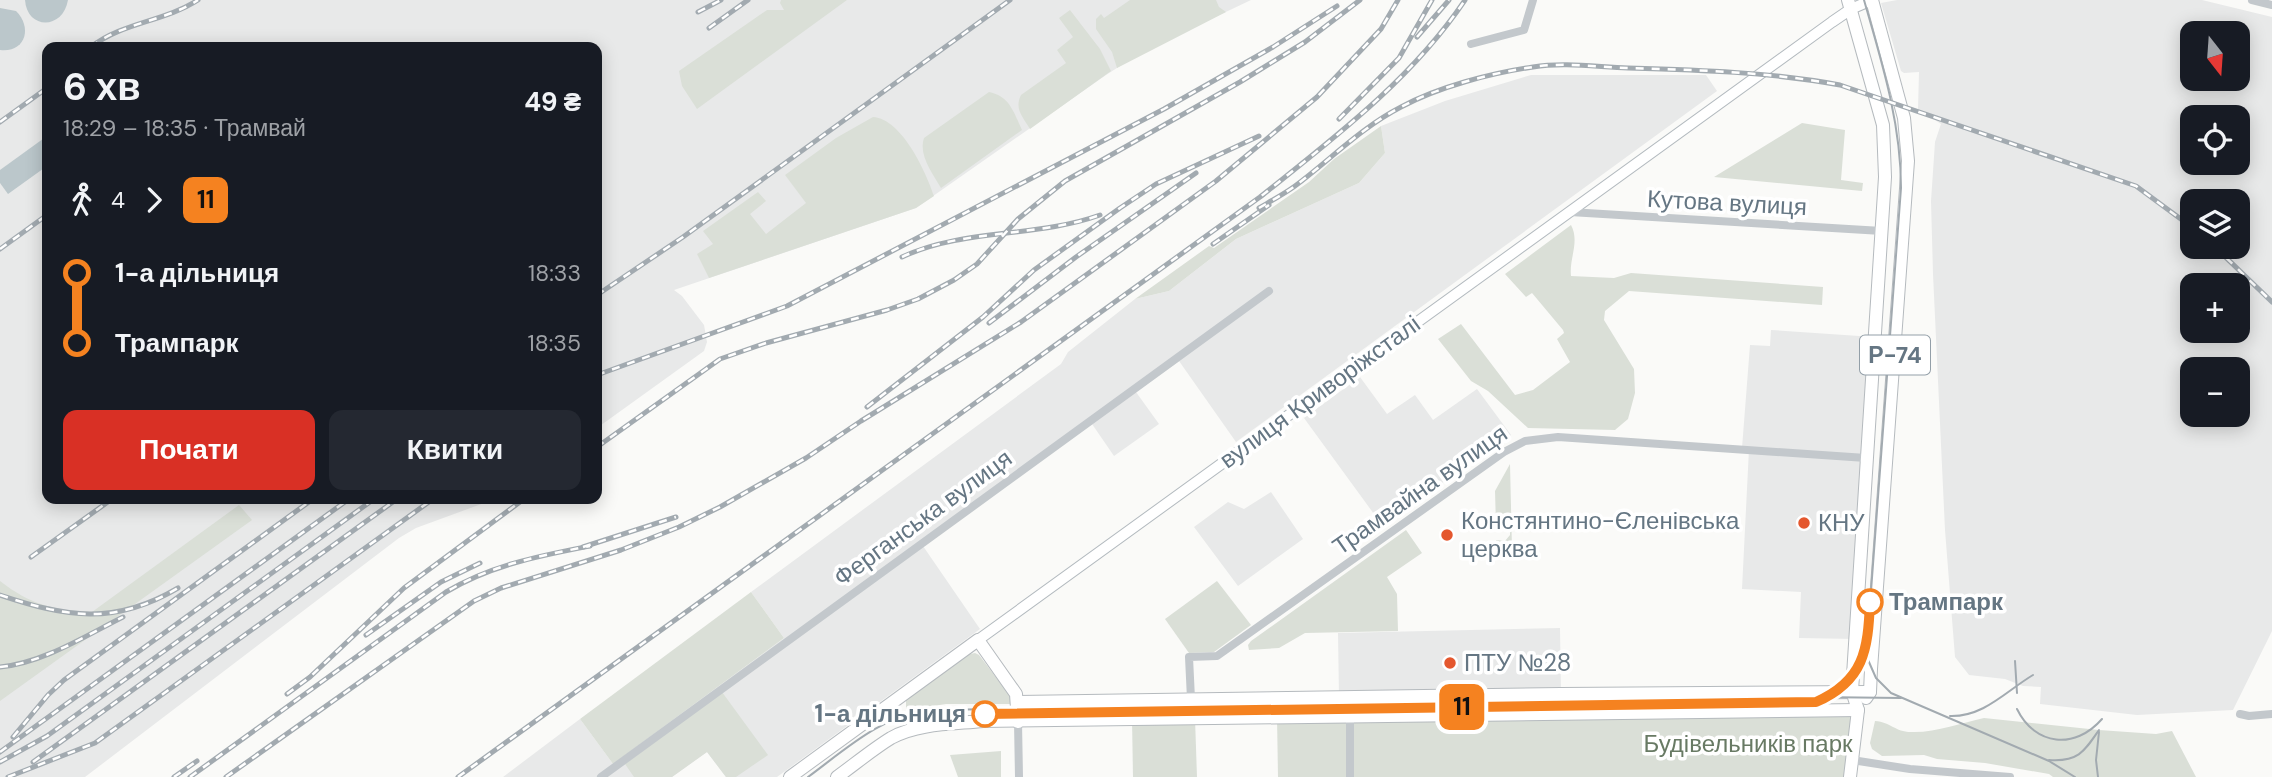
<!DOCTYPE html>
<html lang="uk">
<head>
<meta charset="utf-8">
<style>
	body { margin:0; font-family:"DM Sans",sans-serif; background:#242831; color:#f1f3f6; height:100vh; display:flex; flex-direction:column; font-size:26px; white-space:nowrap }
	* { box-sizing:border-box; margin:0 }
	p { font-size:23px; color:#9ea1a6 }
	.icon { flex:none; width:38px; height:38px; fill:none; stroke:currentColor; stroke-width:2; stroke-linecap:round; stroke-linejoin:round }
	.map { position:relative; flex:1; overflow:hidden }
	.details { position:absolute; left:42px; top:42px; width:560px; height:462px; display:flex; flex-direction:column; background:#171b24; border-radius:14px; box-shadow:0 4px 18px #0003 }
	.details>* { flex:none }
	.badge { padding:0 14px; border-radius:10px; font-size:24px; line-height:46px }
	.needle { width:46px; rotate:163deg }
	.controls { position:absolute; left:2180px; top:21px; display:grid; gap:14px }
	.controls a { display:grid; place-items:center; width:70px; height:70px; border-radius:14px; background:#171b24; box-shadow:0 4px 18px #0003; font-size:35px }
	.map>.badge { position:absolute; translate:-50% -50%; box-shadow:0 0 0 4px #fff }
	.legs { display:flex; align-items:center; gap:10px; height:77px; padding:0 21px; font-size:23px }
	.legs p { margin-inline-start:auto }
	.head { display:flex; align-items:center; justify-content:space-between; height:119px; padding:0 21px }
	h1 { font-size:38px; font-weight:700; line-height:52px }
	.button { display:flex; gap:14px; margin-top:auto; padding:14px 21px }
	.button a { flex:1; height:80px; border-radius:14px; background:#d93025; color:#fff; font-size:28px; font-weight:700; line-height:80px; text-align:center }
	.button a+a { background:#242831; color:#f1f3f6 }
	ul { padding:0 21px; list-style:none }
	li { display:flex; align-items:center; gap:24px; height:70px; font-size:26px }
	li i { display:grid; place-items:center; width:10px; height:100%; margin:0 9px; background:currentColor }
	li i::after { content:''; width:18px; height:18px; margin:-9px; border:5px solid; border-radius:50%; background:#171b24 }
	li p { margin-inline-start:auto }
	li:first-child i { background:linear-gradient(#0000 50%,currentColor 0) }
	li:last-child i { background:linear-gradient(currentColor 50%,#0000 0) }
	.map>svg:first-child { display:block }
	.built { fill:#e8e9e9; fill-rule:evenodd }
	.green { fill:#dadfd7 }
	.water { fill:#bbc7cb }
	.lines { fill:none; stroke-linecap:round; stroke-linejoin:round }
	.secondary-casing { stroke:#b3babf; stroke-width:12 }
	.primary-casing { stroke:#b5babe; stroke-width:14 }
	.minor { stroke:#c3c8cc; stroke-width:8 }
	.secondary { stroke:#fff; stroke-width:10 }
	.primary { stroke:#fff; stroke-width:12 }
	.tram { stroke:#a2aab0; stroke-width:2 }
	.rail-casing { stroke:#a2aab0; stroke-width:5 }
	.rail { stroke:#fff; stroke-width:2.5; stroke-dasharray:8; stroke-linecap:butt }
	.line-1-casing { stroke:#fff; stroke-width:16 }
	.line-1 { stroke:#f58220; stroke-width:10 }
	.poi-dot { fill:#e4572e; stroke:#fff; stroke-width:2.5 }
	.stop-1-dot { fill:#fff; stroke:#f58220; stroke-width:3.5 }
	.labels { text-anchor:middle; stroke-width:7; stroke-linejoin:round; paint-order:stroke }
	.shield { fill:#fff; stroke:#939fa8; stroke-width:2 }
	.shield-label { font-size:23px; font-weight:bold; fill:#657683 }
	.street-label { font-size:24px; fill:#657683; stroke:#fff }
	.poi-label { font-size:24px; fill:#657683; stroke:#fff; text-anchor:start }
	.stop-label { font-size:24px; font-weight:bold; fill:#657683; stroke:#fff; text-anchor:start }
	.park-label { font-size:24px; fill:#687a64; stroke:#fff }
</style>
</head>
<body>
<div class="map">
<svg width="2272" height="777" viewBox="0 0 2272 777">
	<rect width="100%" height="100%" fill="#fafaf8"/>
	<g class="built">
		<path d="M0 0H1251L1142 52 1106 75 916 208 674 290 682 296 704 325 707 342 704 351 597 428V47H47V499H495L416 528 399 538 85 777H0Z"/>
		<path d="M1897 0H2202L2272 17V631L2233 710 2137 715 2040 704 2041 687 2023 686 2005 679 1969 675 1955 657 1945 530 1933 274 1931 201 1935 142 1941 124 1918 109 1919 72 1904 73 1901 71 1881 3ZM2238 33V79H2193V33ZM2238 117V163H2193V117ZM2238 201V247H2193V201ZM2193 285H2238V331H2193ZM2193 369H2238V415H2193Z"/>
		<path d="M1531 75H1706L1717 91 1236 442 1179 361 1136 392 1159 424 1114 456 1092 424 923 546 980 629 777 777H726L707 752 672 777H503L580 719 613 764 784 638 751 592 1061 364 1068 352 1135 299 1169 291 1236 239 1359 183 1385 153 1381 126 1445 101Z"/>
		<path d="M1771 330 1874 337 1856 639 1799 638 1801 592 1742 589 1749 449 1742 448 1750 345 1770 346Z"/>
		<path d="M1360 377 1387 414 1415 395 1433 420 1477 389 1511 435 1382 525 1304 418Z"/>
		<path d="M1271 492 1303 539 1238 586 1194 527 1228 502 1244 509Z"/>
		<path d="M1560 628 1561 694 1339 698 1338 633Z"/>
	</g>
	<g class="green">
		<path d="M781 0H847L697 109 682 86 679 71 767 10H784L780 3Z"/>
		<path d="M1130 0H1216L1219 7 1226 12 1117 68 1112 52 1096 29V19L1101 14 1104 18Z"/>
		<path d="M1070 10 1100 49 1111 71 1030 129C1023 117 1014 109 1021 95L1066 63 1057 50 1073 37 1059 18Z"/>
		<path d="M989 92C1010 96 1014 113 1022 130L941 188C933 174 918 155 924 138Z"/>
		<path d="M873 117C902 119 926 172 934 196L916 208 709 278 697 254 713 244 703 231 758 192 766 201 750 214 766 234 806 203 785 175 836 138Z"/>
		<path d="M1802 123 1845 130 1841 180 1863 183 1862 191 1714 177Z"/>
		<path d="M1381 126 1385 153 1359 183 1236 239 1169 291 1135 299 1209 246 1214 248 1309 182 1334 159Z"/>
		<path d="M1571 225C1580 242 1569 258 1571 276L1614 278 1631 273 1823 287 1822 305 1629 291 1605 311 1604 320 1634 369 1635 393 1628 419 1615 430 1528 428 1488 391 1471 381 1438 339 1461 324 1515 395 1533 390 1570 362 1557 339 1564 333 1563 330 1532 293 1526 297 1505 274Z"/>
		<path d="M1510 464 1512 549H1496V540L1505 541 1510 535V529L1505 524 1496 525 1495 491Z"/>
		<path d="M239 505 252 520 0 701V581C31 605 53 610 92 612Z"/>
		<path d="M1406 530 1422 553 1387 577 1397 594 1398 631 1305 633 1279 648 1249 650 1248 645 1251 641Z"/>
		<path d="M1217 581 1251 625 1214 652 1189 653 1165 619Z"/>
		<path d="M751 592 784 638 613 764 580 719Z"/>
		<path d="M975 653 979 655 1011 697V704H946L909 710 906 709V700L970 654Z"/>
		<path d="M722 692 768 755 736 777H726L707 752 672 777H634L625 764Z"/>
		<path d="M1858 710 1850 777H1278L1277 717Z"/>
		<path d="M1195 718 1197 777H1133L1132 719Z"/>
		<path d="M1984 718 2099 730 2156 734 2172 731 2196 777H2053L2049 774 1985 763 1937 759 1924 755 1882 756 1872 749 1870 743 1875 721C1891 722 1895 732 1911 732 1935 733 1961 723 1984 718Z"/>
		<path d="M1001 751V777H958L950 755Z"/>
	</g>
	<g class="water">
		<path d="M25 0H68C63 30 27 30 25 0Z"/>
		<path d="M0 8 16 11C33 28 25 53 0 50Z"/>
		<path d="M47 136V166L8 194 0 183V170Z"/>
	</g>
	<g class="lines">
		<defs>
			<path id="secondary" d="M978 640 1832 22 1851 9 1872 0"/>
			<g id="primary">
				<path d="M1848 0 1883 125 1885 177 1852 691 1858 710 1850 777"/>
				<path d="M1866 698 1870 692 1871 669 1908 161 1904 118 1872 0"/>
				<path d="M1018 702 1561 694 1870 692"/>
				<path d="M790 777 978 640 1016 694 1018 722"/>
				<path d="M837 777C855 764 873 749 891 738 918 723 954 724 983 721L1858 710"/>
			</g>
		</defs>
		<use href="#secondary" class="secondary-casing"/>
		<use href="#primary" class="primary-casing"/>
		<g class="minor">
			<path d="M2252 0 2272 5"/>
			<path d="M1471 44 1524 30 1533 0"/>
			<path d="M1570 212 1882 231"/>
			<path d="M1191 699 1189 657 1217 656 1504 452 1525 441 1558 437 1866 458"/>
			<path d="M2240 714 2249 716 2272 714"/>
			<path d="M1018 722 1019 777"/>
			<path d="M1852 760 1910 769 2010 777"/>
			<path d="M601 777 1269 291"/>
			<path d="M1350 777V716"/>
		</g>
		<use href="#secondary" class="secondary"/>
		<use href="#primary" class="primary"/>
		<g class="tram">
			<path d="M1865 653 1876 678 1891 693 2049 761 2075 777"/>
			<path d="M2015 661 2017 693"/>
			<path d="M1825 698C1846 687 1862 668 1867 645L1901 188C1901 123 1882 63 1864 0"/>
			<path d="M2017 709C2035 746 2075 750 2102 719"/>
			<path d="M1950 716C1984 717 2006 691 2033 675"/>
			<path d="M2049 760C2078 762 2084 752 2099 730"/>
			<path d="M808 777C846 749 882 715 930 710L1816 697 1901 698"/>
			<path d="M2098 777 2096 760 2099 732"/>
		</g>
		<defs>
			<g id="rail">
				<path d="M698 12 721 0"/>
				<path d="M709 28 748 0"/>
				<path d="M1417 37 1449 0"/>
				<path d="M91 47C123 22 164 22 198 0"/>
				<path d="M1339 119 1399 58 1432 0"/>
				<path d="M0 122 47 88"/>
				<path d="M1259 208C1271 201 1284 194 1295 186 1331 159 1362 127 1401 107 1438 87 1491 73 1533 67 1564 62 1597 67 1628 68 1699 70 1770 72 1840 85L2136 186 2193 228"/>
				<path d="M1213 244 1269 205"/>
				<path d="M2215 247 2272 302"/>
				<path d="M0 249 47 215"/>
				<path d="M902 257C964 228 1036 238 1100 215"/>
				<path d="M597 295 683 237 1010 0"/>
				<path d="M989 323 1076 257 1196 173"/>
				<path d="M597 375 787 306 1164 109 1273 47 1337 6"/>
				<path d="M867 407 983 317 1034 270 1120 208 1156 184 1259 136"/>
				<path d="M597 447 720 359 766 343 887 310 918 299 954 280 977 264 1018 219 1065 181 1240 82 1305 42 1360 0"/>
				<path d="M583 547 676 517"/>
				<path d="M31 557 112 499"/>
				<path d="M0 595C66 617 114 626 178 588"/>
				<path d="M366 635 441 582 480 563"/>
				<path d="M0 667C43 663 85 636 123 617"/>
				<path d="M287 694 310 677 404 588 524 499"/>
				<path d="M13 737 48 695 64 680 313 499"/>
				<path d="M0 752 349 499"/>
				<path d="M0 762 47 736 374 499"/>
				<path d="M33 762 397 499"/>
				<path d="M8 777 95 743 433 499"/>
				<path d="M174 777 197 761"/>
				<path d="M190 777 446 592C491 565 539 556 590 546"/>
				<path d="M226 777 474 601 501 588 621 550 679 527 720 507 806 458 861 421 1021 322 1216 181 1317 97 1381 29 1398 0"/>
				<path d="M458 777 1260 197C1334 138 1412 79 1465 0"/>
			</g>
		</defs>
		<use href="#rail" class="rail-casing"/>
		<use href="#rail" class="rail"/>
	</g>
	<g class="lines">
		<defs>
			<path id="line-1" d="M985 714 1816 702C1864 681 1868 650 1870 602"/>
		</defs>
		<use href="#line-1" class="line-1-casing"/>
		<use href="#line-1" class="line-1"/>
	</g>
	<g class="poi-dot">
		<circle cx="1804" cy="523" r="7"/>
		<circle cx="1447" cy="535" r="7"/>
		<circle cx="1450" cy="663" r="7"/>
	</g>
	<g class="stop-1-dot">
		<circle cx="1870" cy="602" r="12"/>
		<circle cx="985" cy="714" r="12"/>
	</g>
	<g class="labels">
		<rect class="shield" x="1860" y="335.5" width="70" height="39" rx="5"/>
		<g class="shield-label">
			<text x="1895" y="363">Р-74</text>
		</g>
		<g class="street-label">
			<text transform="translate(1727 203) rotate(3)" y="8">Кутова вулиця</text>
			<text transform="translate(1320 392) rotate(-36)" y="8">вулиця Криворіжсталі</text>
			<text transform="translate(1420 490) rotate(-35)" y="8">Трамвайна вулиця</text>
			<text transform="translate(923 518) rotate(-36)" y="8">Ферганська вулиця</text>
		</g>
		<g class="poi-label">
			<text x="1461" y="529">Констянтино-Єленівська<tspan x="1461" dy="28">церква</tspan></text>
			<text x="1818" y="531">КНУ</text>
			<text x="1464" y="671">ПТУ №28</text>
		</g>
		<g class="stop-label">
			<text x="1889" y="610">Трампарк</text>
			<text x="966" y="722" text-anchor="end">1-а дільниця</text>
		</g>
		<g class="park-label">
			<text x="1748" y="752">Будівельників парк</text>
		</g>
	</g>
</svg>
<div class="controls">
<a><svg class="needle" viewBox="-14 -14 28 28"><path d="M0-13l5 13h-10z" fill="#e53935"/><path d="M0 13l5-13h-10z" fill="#9ea1a6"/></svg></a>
<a><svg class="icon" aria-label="locate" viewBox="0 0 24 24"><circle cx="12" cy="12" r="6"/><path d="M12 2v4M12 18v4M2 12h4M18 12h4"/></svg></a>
<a><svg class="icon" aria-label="layers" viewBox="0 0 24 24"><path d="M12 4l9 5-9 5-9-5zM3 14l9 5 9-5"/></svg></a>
<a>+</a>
<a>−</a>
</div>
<b class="badge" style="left:1462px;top:707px;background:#f58220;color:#111">11</b>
<section class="details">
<div class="head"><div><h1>6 хв</h1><p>18:29 – 18:35 · Трамвай</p></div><b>49 ₴</b></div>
<div class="legs"><svg class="icon" aria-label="walk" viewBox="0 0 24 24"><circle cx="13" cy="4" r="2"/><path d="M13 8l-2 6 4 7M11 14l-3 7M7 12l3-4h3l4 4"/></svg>4<svg class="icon" aria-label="forward" viewBox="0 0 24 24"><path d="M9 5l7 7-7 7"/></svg><b class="badge" style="background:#f58220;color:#111">11</b></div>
<ul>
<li><i style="color:#f58220"></i><b>1-а дільниця</b><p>18:33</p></li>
<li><i style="color:#f58220"></i><b>Трампарк</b><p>18:35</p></li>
</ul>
<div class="button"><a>Почати</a><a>Квитки</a></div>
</section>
</div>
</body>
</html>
